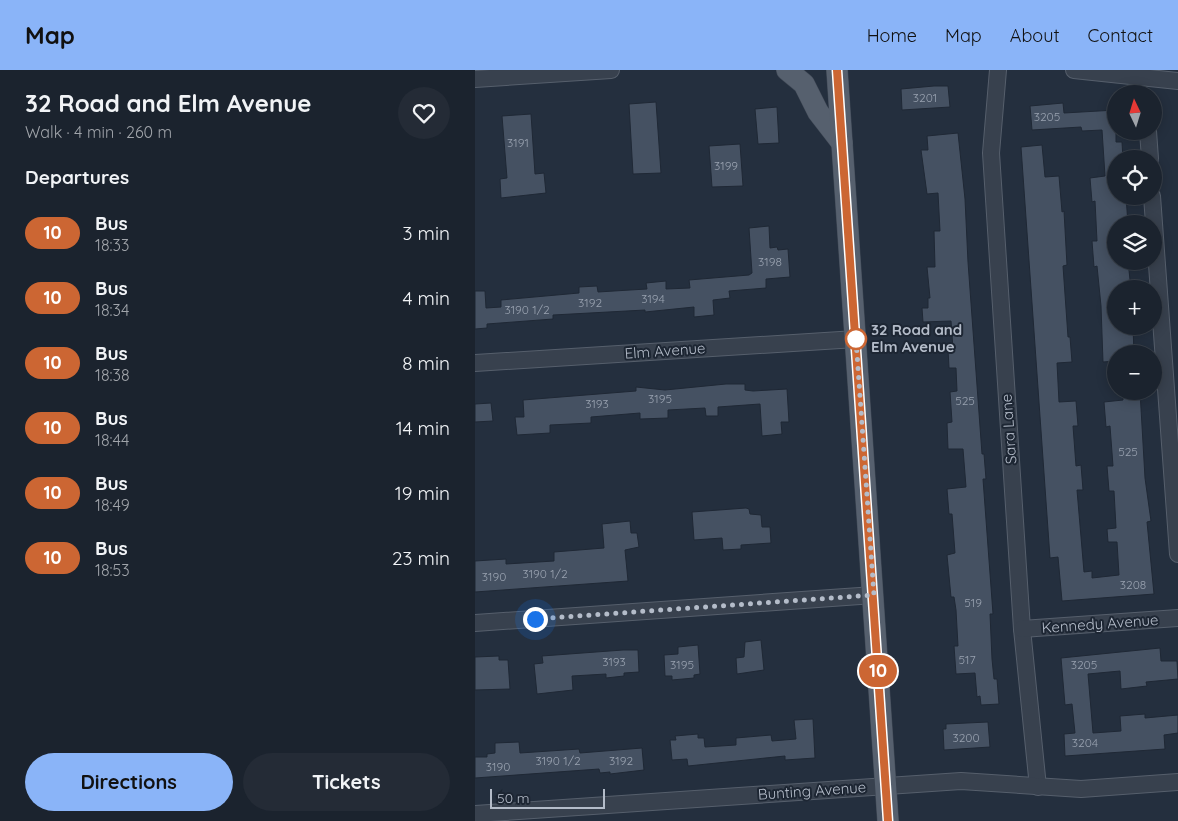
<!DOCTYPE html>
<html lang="en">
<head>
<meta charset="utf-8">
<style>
	body { margin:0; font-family:Quicksand,sans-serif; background:#242b36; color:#f1f3f6; height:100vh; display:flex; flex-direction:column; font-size:19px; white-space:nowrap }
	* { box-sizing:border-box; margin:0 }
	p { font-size:16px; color:#a0a4aa }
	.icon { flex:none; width:28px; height:28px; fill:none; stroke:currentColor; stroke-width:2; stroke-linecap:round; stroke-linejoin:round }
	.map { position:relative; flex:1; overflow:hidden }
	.sheet { display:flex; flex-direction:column; background:#1b232e; width:475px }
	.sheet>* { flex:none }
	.badge { padding:0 10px; border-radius:16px; font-size:18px; line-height:32px }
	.needle { width:32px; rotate:356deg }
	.tools { position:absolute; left:632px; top:15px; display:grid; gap:10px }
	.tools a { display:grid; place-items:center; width:55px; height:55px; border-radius:50%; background:#1b232e; box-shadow:0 2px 12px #0003,0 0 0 1px #39404a; font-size:25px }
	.scale { position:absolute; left:15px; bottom:12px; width:115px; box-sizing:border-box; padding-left:5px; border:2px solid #b4bcc9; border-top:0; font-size:14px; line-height:18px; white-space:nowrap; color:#b4bcc9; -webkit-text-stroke:4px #1d2633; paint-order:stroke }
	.you { position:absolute; width:25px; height:25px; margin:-12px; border:4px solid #fff; border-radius:50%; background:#1a73e8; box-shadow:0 0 0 8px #1a73e833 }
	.map>.badge { position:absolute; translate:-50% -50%; box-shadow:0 0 0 2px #fff }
	h2 { padding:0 25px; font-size:19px; line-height:45px }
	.round { display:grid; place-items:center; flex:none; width:52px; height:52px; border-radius:26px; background:#242b36 }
	.summary { display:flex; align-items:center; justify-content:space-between; height:85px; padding:0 25px }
	h1 { font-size:24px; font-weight:700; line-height:38px }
	.cta { display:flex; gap:10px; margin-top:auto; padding:10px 25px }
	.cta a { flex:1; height:58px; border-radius:30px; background:#8ab4f8; color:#111; font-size:20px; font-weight:700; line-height:58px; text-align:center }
	.cta a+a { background:#242b36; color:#f1f3f6 }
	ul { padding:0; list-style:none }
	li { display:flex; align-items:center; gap:15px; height:65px; padding:0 25px }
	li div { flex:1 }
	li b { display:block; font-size:19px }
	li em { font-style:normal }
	li .badge { min-width:55px; font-weight:700; text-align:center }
	header { display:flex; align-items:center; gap:30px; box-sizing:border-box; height:70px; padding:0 25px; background:#8ab4f8; color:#111 }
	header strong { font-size:24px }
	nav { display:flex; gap:28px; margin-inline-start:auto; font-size:18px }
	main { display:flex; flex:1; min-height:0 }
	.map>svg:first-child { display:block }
	.building { fill:#455162; stroke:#1f2835 }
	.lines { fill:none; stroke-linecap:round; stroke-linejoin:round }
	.minor-casing { stroke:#565f6c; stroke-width:18 }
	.major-casing { stroke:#414a57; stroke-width:22 }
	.minor { stroke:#38414e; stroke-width:16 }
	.major { stroke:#56606e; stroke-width:21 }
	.line-casing { stroke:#fff; stroke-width:11 }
	.line { stroke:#c63; stroke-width:8 }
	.walk { stroke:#b4bcc9; stroke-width:5; stroke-dasharray:0 9 }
	.stop-dot { fill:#fff; stroke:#c63; stroke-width:2.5 }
	.labels { text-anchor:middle; stroke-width:4; stroke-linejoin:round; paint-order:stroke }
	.number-label { font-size:12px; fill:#98a1af }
	.stop-label { font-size:15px; font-weight:bold; fill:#b4bcc9; stroke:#1d2633; text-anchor:start }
	.street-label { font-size:15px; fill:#b4bcc9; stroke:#1d2633 }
</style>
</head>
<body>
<header>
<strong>Map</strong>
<nav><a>Home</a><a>Map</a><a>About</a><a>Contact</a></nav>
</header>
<main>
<section class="sheet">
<div class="summary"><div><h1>32 Road and Elm Avenue</h1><p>Walk · 4 min · 260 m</p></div><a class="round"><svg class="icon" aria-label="heart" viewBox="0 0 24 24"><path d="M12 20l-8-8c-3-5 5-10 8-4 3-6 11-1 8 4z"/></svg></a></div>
<h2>Departures</h2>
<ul>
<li><span class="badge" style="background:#c63;color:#fff">10</span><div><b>Bus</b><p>18:33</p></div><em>3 min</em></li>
<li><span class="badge" style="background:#c63;color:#fff">10</span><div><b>Bus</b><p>18:34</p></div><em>4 min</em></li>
<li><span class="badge" style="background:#c63;color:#fff">10</span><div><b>Bus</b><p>18:38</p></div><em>8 min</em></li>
<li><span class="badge" style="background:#c63;color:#fff">10</span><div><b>Bus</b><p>18:44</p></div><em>14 min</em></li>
<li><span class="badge" style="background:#c63;color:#fff">10</span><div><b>Bus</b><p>18:49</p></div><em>19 min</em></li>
<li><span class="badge" style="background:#c63;color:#fff">10</span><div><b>Bus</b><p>18:53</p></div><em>23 min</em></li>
</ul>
<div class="cta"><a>Directions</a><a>Tickets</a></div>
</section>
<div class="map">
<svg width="703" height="751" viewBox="0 0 703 751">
	<rect width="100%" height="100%" fill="#242f3e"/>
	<g class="building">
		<path d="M459 16H473L475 37 427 40 426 19Z"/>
		<path d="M181 32 186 103 158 104 154 34Z"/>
		<path d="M588 33 589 43 641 40V72H647L648 89H641V126H651L653 154H641V191H653L656 219H641V256H658L659 284H641V291L628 292 626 236 622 196 619 197 617 171H622L620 131 617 132 615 108 630 106 627 60 607 61 606 57 557 60 555 36Z"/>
		<path d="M302 37 304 73 283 74 280 39Z"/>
		<path d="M56 44 60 104 69 103 71 123 26 128 25 109 32 108 27 46Z"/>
		<path d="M483 63 490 129 493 192 507 384H509L511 409H508L518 544H515L517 589 519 609H522L524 634 506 635 505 626 502 627 500 603 481 604 479 576H483L481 540 479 527H476L472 485 480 483 477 444H474L472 419 491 417 488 379H473L472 353 477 352 475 322 482 321 481 298H474L473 279H478L476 251 448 252 447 238H453V228H455L452 197H460L459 161H465L463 123 452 124 446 80H453L452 66Z"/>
		<path d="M265 74 268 116 237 117 234 76Z"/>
		<path d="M567 75 570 107 584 106 587 142 589 141 592 195 588 196 593 267H595L597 292 582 293 584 332 601 331 603 356H598L601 396 606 395 608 420H602L609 502 617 501V508L644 505 642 472H633L632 459 641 458 639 421H634L632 396H638L635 356 631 357 629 332 648 330V321H665L670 408 676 451 672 452 679 524 587 531 583 487 575 488 546 77Z"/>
		<path d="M294 156 295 178 302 177 303 180 313 179 315 207 291 209V218L254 221 255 228 238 230 239 245 219 247V237L170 242V240L78 245V249L12 254V258L0 259V221H10L11 238 26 237V230L104 223V217L122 216 123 222 155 220 172 219 171 213 191 211V219L215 218 214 210 274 205 277 203 274 158Z"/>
		<path d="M251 314H270V320L278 321 312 319 314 352H306L307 364 287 366 285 334 243 337V346H231L230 338 193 340V348L165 349V343L116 347V353L75 355V363L42 365 40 347H49L48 330 161 321V317L190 320Z"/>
		<path d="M16 333 18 351 0 352V334Z"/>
		<path d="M271 438 274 439 275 444 286 445 287 457H295L296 473 266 475V479L248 480 247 468 219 470 217 442Z"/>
		<path d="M155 451 156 463H162L164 477 150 480 153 511 0 522V491L31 489V494L79 491V482L129 478 127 454Z"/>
		<path d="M286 570 289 600 262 604 261 588 269 587 270 572Z"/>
		<path d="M223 575 225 604 219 605V608L197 610V606H190L189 585 203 584V577Z"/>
		<path d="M685 578 686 591H702L703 609 671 612 672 616 646 619 645 601 613 604 618 663 646 661 645 646 670 644V648L703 645V663L689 665 690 679 590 686 589 664 600 663 597 634 590 635 586 588Z"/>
		<path d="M148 580H163L164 602 149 603V606L131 608V604L97 606 98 620 62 624 59 594 68 593 67 586Z"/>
		<path d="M24 586V590H33L35 619 0 620V587Z"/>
		<path d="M338 649 340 688 310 690V686L213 696 212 689 197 690 195 670H201L200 666 223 664V668H229L230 677 261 675V668L296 665 297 671 321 669 319 650Z"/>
		<path d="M513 652 515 677 469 680 468 659H471V654Z"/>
		<path d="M44 672 45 683 104 679 105 683 167 678 169 700 135 704V702L125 703 124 699 0 708V687H12V684L20 683V673Z"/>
	</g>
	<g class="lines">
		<defs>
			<g id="minor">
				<path d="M523 0 516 83 547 559 563 717"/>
				<path d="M599 0 703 11"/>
				<path d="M0 9 136 0"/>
				<path d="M673 61 675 89"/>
				<path d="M677 126 703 484"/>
				<path d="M0 293 381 269"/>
				<path d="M0 553 399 525"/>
				<path d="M547 559 703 548"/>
				<path d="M0 744 486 711 606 719 703 712"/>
			</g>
			<g id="major">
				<path d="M312 0 329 14 343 42 367 73"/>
				<path d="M362 0 413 751"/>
			</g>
		</defs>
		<use href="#minor" class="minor-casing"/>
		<use href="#major" class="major-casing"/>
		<use href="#minor" class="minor"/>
		<use href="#major" class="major"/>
	</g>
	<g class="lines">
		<defs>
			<path id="line" d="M362 0 413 751"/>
		</defs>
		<use href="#line" class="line-casing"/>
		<use href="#line" class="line"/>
		<path class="walk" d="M60 549 399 525 381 269"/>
	</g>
	<circle class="stop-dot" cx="381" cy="269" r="10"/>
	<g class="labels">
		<g class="number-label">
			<text x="450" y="32">3201</text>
			<text x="572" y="51">3205</text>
			<text x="43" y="77">3191</text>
			<text x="251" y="100">3199</text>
			<text x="295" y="196">3198</text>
			<text x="178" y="233">3194</text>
			<text x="115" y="237">3192</text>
			<text x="52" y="244">3190 1/2</text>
			<text x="185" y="333">3195</text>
			<text x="490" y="335">525</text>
			<text x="122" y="338">3193</text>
			<text x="653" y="386">525</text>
			<text x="70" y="508">3190 1/2</text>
			<text x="19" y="511">3190</text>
			<text x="658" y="519">3208</text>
			<text x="498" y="537">519</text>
			<text x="492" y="594">517</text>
			<text x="139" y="596">3193</text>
			<text x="207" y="599">3195</text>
			<text x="609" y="599">3205</text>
			<text x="491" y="672">3200</text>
			<text x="610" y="677">3204</text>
			<text x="83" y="695">3190 1/2</text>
			<text x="146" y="695">3192</text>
			<text x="23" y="701">3190</text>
		</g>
		<g class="stop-label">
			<text x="396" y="265">32 Road and<tspan x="396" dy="17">Elm Avenue</tspan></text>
		</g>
		<g class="street-label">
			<text transform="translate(190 281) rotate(-4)" y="5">Elm Avenue</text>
			<text transform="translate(534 359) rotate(-94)" y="5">Sara Lane</text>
			<text transform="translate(625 554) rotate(-4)" y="5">Kennedy Avenue</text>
			<text transform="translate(337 721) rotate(-4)" y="5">Bunting Avenue</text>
		</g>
	</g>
</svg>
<div class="tools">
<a><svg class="needle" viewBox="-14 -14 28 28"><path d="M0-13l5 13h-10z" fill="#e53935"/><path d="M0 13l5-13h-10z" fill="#a0a4aa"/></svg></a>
<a><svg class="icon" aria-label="locate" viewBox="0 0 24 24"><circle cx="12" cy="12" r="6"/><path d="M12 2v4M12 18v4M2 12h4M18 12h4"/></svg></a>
<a><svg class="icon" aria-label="layers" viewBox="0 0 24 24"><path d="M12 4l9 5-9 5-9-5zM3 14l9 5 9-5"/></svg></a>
<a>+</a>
<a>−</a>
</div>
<div class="scale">50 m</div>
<div class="you" style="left:60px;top:549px"></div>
<b class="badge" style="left:403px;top:601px;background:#c63;color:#fff">10</b>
</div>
</main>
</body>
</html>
